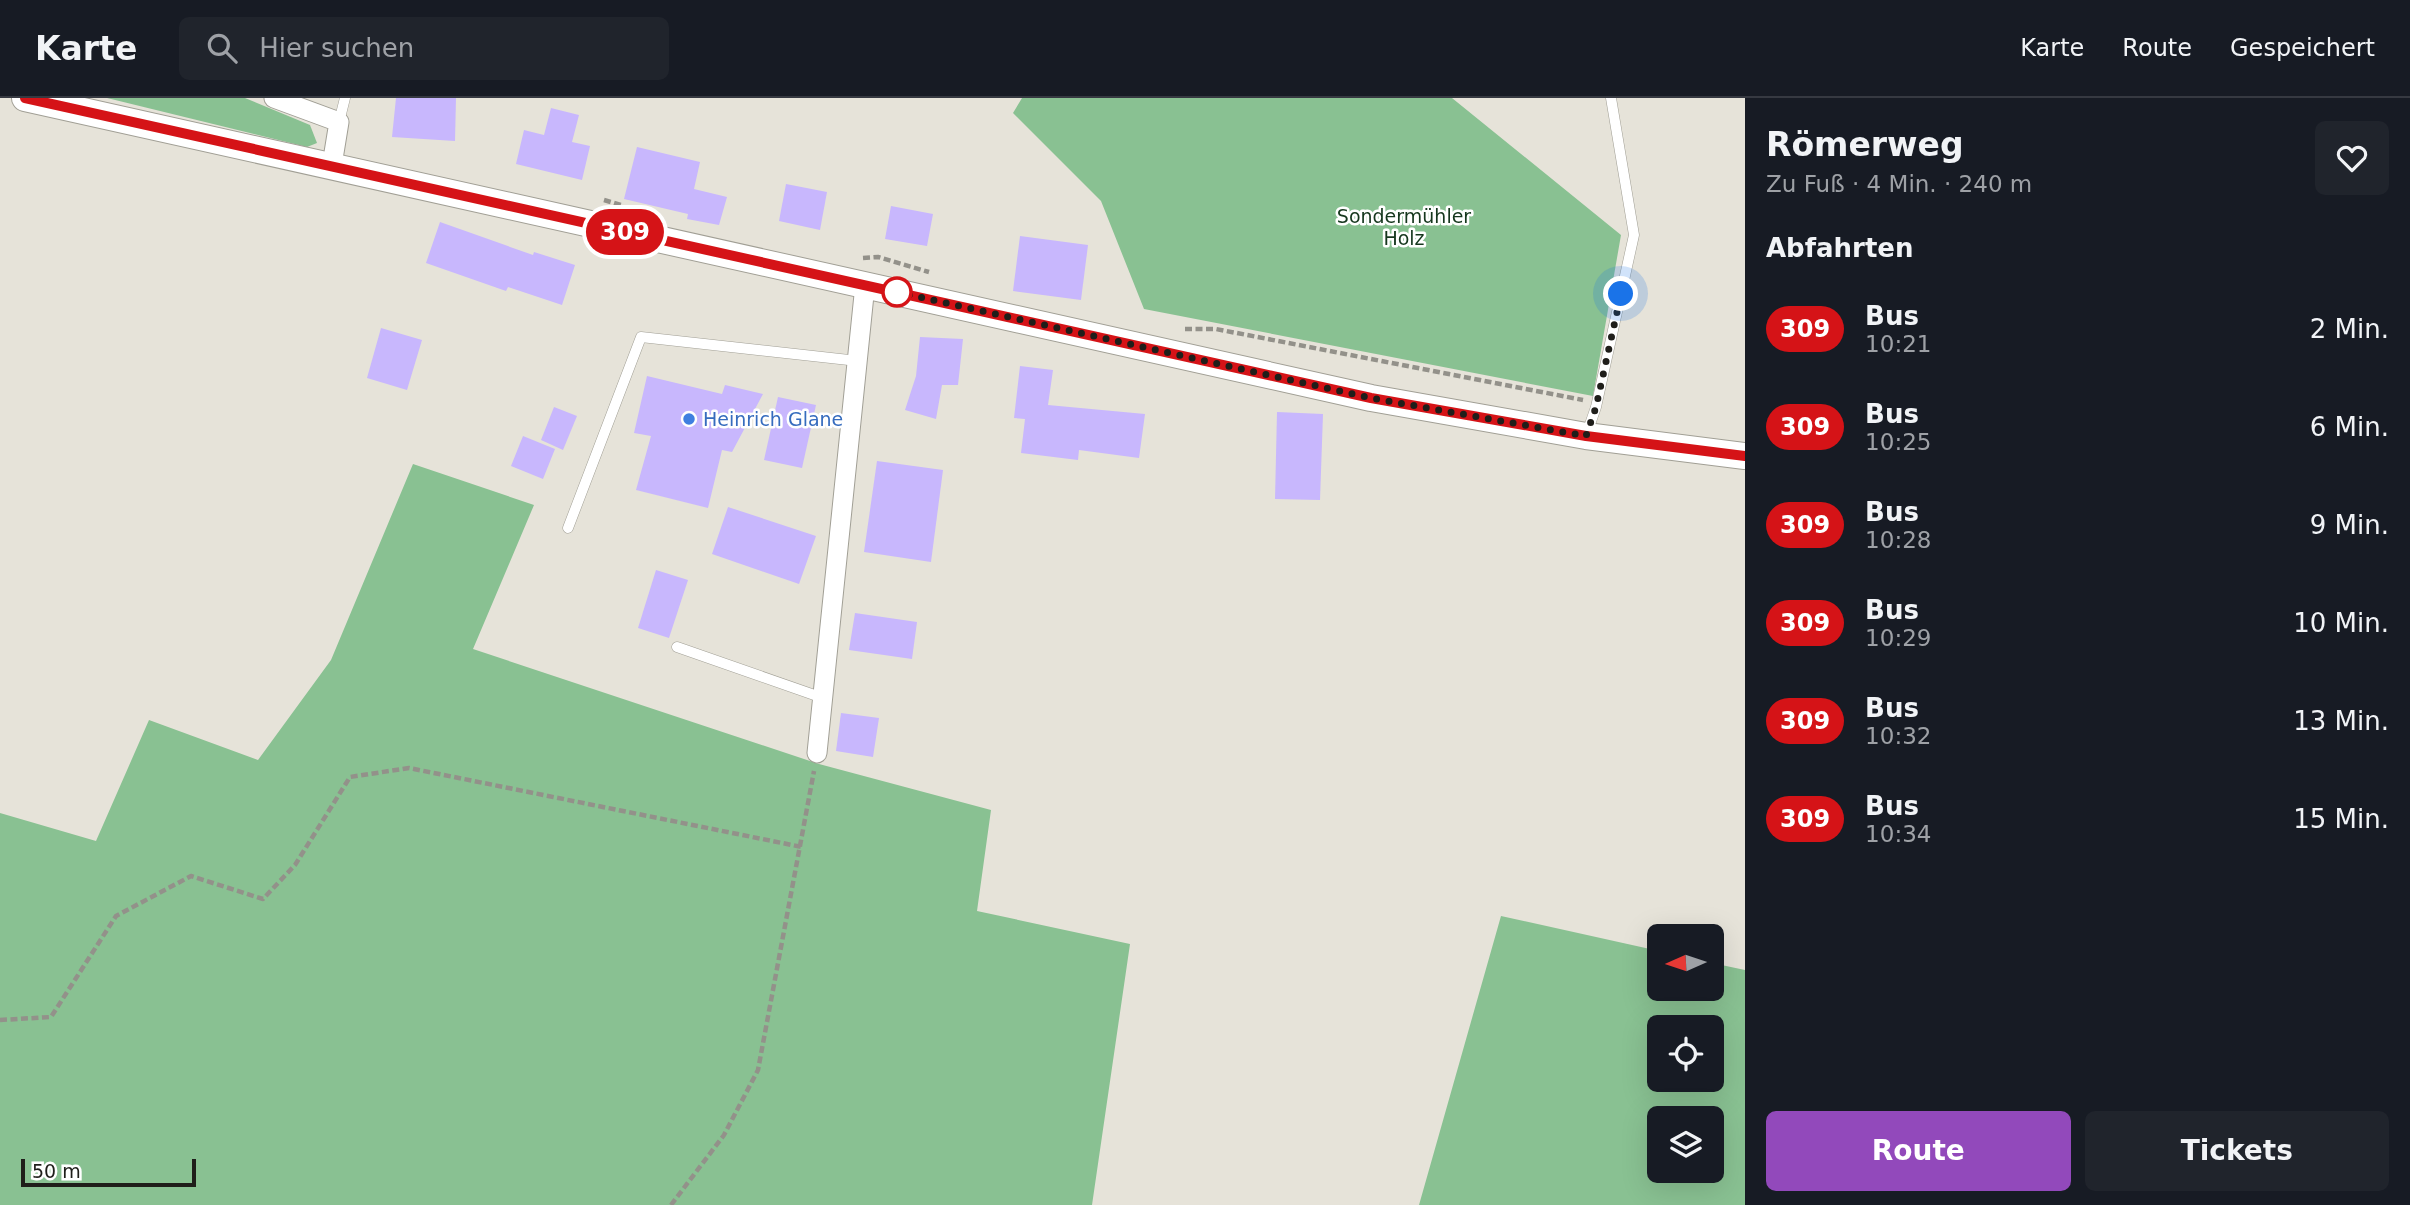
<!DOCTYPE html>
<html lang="de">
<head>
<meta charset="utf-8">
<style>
	body { margin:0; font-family:"DejaVu Sans",sans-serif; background:#20242c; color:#f1f3f6; height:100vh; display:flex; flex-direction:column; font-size:26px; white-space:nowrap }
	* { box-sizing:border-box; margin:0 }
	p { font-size:23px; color:#9ea1a6 }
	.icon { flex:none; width:38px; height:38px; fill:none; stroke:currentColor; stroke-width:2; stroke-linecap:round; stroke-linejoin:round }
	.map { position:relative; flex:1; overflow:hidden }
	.sheet { display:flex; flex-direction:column; background:#171b24; width:665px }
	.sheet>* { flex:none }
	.badge { padding:0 14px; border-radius:23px; font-size:24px; line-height:46px }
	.needle { width:46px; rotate:267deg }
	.fabs { position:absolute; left:1647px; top:826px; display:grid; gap:14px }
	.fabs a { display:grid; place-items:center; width:77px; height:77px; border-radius:10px; background:#171b24; box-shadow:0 7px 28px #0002; font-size:35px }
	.scale { position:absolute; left:21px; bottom:18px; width:175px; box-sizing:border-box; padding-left:7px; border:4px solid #1f1e1a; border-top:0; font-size:19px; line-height:24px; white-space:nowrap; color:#1f1e1a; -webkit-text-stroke:5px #fff; paint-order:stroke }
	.you { position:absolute; width:35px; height:35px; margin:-18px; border:5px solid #fff; border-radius:50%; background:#1a73e8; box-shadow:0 0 0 10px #1a73e833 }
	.map>.badge { position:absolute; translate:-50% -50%; box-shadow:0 0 0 4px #fff }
	h2 { padding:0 21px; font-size:26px; line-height:63px }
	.round { display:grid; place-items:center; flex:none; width:74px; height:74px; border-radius:10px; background:#20242c }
	.overview { display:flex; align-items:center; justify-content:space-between; height:119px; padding:0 21px }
	h1 { font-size:33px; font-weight:700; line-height:52px }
	.cta { display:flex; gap:14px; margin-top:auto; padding:14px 21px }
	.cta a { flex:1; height:80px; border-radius:10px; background:#9249bb; color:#fff; font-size:28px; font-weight:700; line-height:80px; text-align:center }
	.cta a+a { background:#20242c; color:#f1f3f6 }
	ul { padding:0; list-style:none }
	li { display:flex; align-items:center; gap:21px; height:98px; padding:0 21px }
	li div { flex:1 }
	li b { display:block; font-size:26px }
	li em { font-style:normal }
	li .badge { min-width:77px; font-weight:700; text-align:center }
	header { display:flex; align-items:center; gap:42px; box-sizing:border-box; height:98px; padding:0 35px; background:#171b24; border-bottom:2px solid #363941 }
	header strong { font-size:33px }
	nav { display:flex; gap:38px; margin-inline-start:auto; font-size:24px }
	.search { width:490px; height:63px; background:#20242c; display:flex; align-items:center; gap:18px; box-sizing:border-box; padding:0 24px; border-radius:10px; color:#9ea1a6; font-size:26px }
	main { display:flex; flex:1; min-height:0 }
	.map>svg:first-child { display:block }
	.green { fill:#89c192; fill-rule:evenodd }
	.building { fill:#c8b7fd }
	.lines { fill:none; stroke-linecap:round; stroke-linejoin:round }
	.service-casing { stroke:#a19f95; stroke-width:11 }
	.minor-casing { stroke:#a19f95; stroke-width:21 }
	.secondary-casing { stroke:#a19f95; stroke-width:28 }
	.path { stroke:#93918a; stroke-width:4.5; stroke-dasharray:7 3.5; stroke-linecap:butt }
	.service { stroke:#fff; stroke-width:10 }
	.minor { stroke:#fff; stroke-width:19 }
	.secondary { stroke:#fff; stroke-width:26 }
	.line-casing { stroke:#fff; stroke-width:16 }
	.line { stroke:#d51317; stroke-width:10 }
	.walk { stroke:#1f1e1a; stroke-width:7; stroke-dasharray:0 12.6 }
	.stop-dot { fill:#fff; stroke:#d51317; stroke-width:3.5 }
	.shop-dot { fill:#3f7fe0; stroke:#fff; stroke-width:2.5 }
	.labels { text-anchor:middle; stroke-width:5; stroke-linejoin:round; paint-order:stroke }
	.park-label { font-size:19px; fill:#15371d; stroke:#fff }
	.shop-label { font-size:19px; fill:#366cbe; stroke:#fff; text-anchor:start }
</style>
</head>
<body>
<header>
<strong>Karte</strong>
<div class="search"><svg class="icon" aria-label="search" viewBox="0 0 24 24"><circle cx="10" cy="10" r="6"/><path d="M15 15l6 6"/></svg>Hier suchen</div>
<nav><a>Karte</a><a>Route</a><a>Gespeichert</a></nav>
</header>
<main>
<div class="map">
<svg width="1745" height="1107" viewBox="0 0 1745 1107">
	<rect width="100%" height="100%" fill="#e6e3d9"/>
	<g class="green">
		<path d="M107 0H245L310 27 317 45 307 49Z"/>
		<path d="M1022 0H1452L1621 137 1593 298 1144 211 1101 103 1013 15Z"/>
		<path d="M413 366 534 407 473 551 819 666 991 712 977 813 1130 846 1092 1107H0V715L96 743 149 622 258 662 331 562Z"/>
		<path d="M1501 818 1659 853V891H1712V865L1745 872V1107H1419ZM1659 929H1712V982H1659ZM1659 1020H1712V1073H1659Z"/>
	</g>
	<g class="building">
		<path d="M396 0H456L455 43 392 39Z"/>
		<path d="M551 10 579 17 572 44 590 48 582 82 516 66 524 32 544 37Z"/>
		<path d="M637 49 700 64 694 91 727 99 719 127 687 121 688 116 624 101Z"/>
		<path d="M786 86 827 94 820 132 779 123Z"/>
		<path d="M891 108 933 116 927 148 885 141Z"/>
		<path d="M440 124 533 157 534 154 575 167 562 207 508 189 506 193 426 165Z"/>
		<path d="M1020 138 1088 147 1081 202 1013 193Z"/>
		<path d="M381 230 422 242 407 292 367 280Z"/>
		<path d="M920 239 963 241 958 287H942L936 321 905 312 916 278Z"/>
		<path d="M1020 268 1053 272 1048 307 1145 316 1139 360 1079 352 1078 362 1021 355 1025 321 1014 320Z"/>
		<path d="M647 278 722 296 725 287 763 296 732 354 722 352 708 410 636 392 651 338 634 335Z"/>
		<path d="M778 299 816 307 802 370 764 362Z"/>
		<path d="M554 309 577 318 563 352 541 342Z"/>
		<path d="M1277 314 1323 316 1320 402 1275 401Z"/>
		<path d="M523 338 555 351 543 381 511 368Z"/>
		<path d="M877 363 943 372 931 464 864 454Z"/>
		<path d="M728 409 816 438 799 486 712 456Z"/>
		<path d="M656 472 688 482 669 540 638 530Z"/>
		<path d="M855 515 917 524 912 561 849 552Z"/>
		<path d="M841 615 879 620 873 659 836 653Z"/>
	</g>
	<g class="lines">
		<defs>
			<g id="service">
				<path d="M339 24 345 0"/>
				<path d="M1587 335 1596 309 1634 137 1611 0"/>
				<path d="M568 430 641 239 858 263"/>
				<path d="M677 549 823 600"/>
			</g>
			<g id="minor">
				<path d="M274 0 339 24 332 67"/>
				<path d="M817 655 865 187"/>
			</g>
			<path id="secondary" d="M25 0 1371 300 1586 338 1745 358"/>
		</defs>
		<use href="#service" class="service-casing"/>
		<use href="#minor" class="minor-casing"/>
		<use href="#secondary" class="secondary-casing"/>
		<g class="path">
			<path d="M604 102 621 107"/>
			<path d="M863 160 878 159 929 174"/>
			<path d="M1185 231H1216L1583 302"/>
			<path d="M0 922 51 919 116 818 191 778 263 801 295 767 350 679 409 670 802 749"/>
			<path d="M671 1107 724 1037 758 972 814 673"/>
		</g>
		<use href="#service" class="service"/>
		<use href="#minor" class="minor"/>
		<use href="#secondary" class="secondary"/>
	</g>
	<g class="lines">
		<defs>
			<path id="line" d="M25 0 1371 300 1586 338 1745 358"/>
		</defs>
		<use href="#line" class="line-casing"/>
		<use href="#line" class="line"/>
		<path class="walk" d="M897 194 1371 300 1586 338 1596 309 1621 196"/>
	</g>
	<circle class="stop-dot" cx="897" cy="194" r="14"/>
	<circle class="shop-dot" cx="689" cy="321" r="7"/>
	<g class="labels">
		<g class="park-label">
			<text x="1404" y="125">Sondermühler<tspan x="1404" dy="22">Holz</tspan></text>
		</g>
		<g class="shop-label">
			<text x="703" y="328">Heinrich Glane</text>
		</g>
	</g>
</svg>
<div class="fabs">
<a><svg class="needle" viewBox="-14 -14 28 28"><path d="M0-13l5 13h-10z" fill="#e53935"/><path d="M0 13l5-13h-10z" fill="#9ea1a6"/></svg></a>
<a><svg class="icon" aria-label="locate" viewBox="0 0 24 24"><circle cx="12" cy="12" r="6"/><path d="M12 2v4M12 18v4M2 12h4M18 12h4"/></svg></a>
<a><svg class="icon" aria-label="layers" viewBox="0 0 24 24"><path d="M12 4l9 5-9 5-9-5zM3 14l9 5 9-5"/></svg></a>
</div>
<div class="scale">50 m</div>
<div class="you" style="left:1621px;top:196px"></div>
<b class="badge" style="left:625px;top:134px;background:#d51317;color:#fff">309</b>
</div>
<section class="sheet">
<div class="overview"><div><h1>Römerweg</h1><p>Zu Fuß · 4 Min. · 240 m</p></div><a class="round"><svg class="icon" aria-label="heart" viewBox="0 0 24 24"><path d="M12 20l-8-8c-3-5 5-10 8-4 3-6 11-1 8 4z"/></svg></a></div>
<h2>Abfahrten</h2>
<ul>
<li><span class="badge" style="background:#d51317;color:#fff">309</span><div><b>Bus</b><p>10:21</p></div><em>2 Min.</em></li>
<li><span class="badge" style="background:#d51317;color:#fff">309</span><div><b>Bus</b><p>10:25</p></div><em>6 Min.</em></li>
<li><span class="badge" style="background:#d51317;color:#fff">309</span><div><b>Bus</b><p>10:28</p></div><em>9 Min.</em></li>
<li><span class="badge" style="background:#d51317;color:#fff">309</span><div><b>Bus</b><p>10:29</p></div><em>10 Min.</em></li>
<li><span class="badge" style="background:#d51317;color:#fff">309</span><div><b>Bus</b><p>10:32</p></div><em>13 Min.</em></li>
<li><span class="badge" style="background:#d51317;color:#fff">309</span><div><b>Bus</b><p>10:34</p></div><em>15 Min.</em></li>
</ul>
<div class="cta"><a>Route</a><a>Tickets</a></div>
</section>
</main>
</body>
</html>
